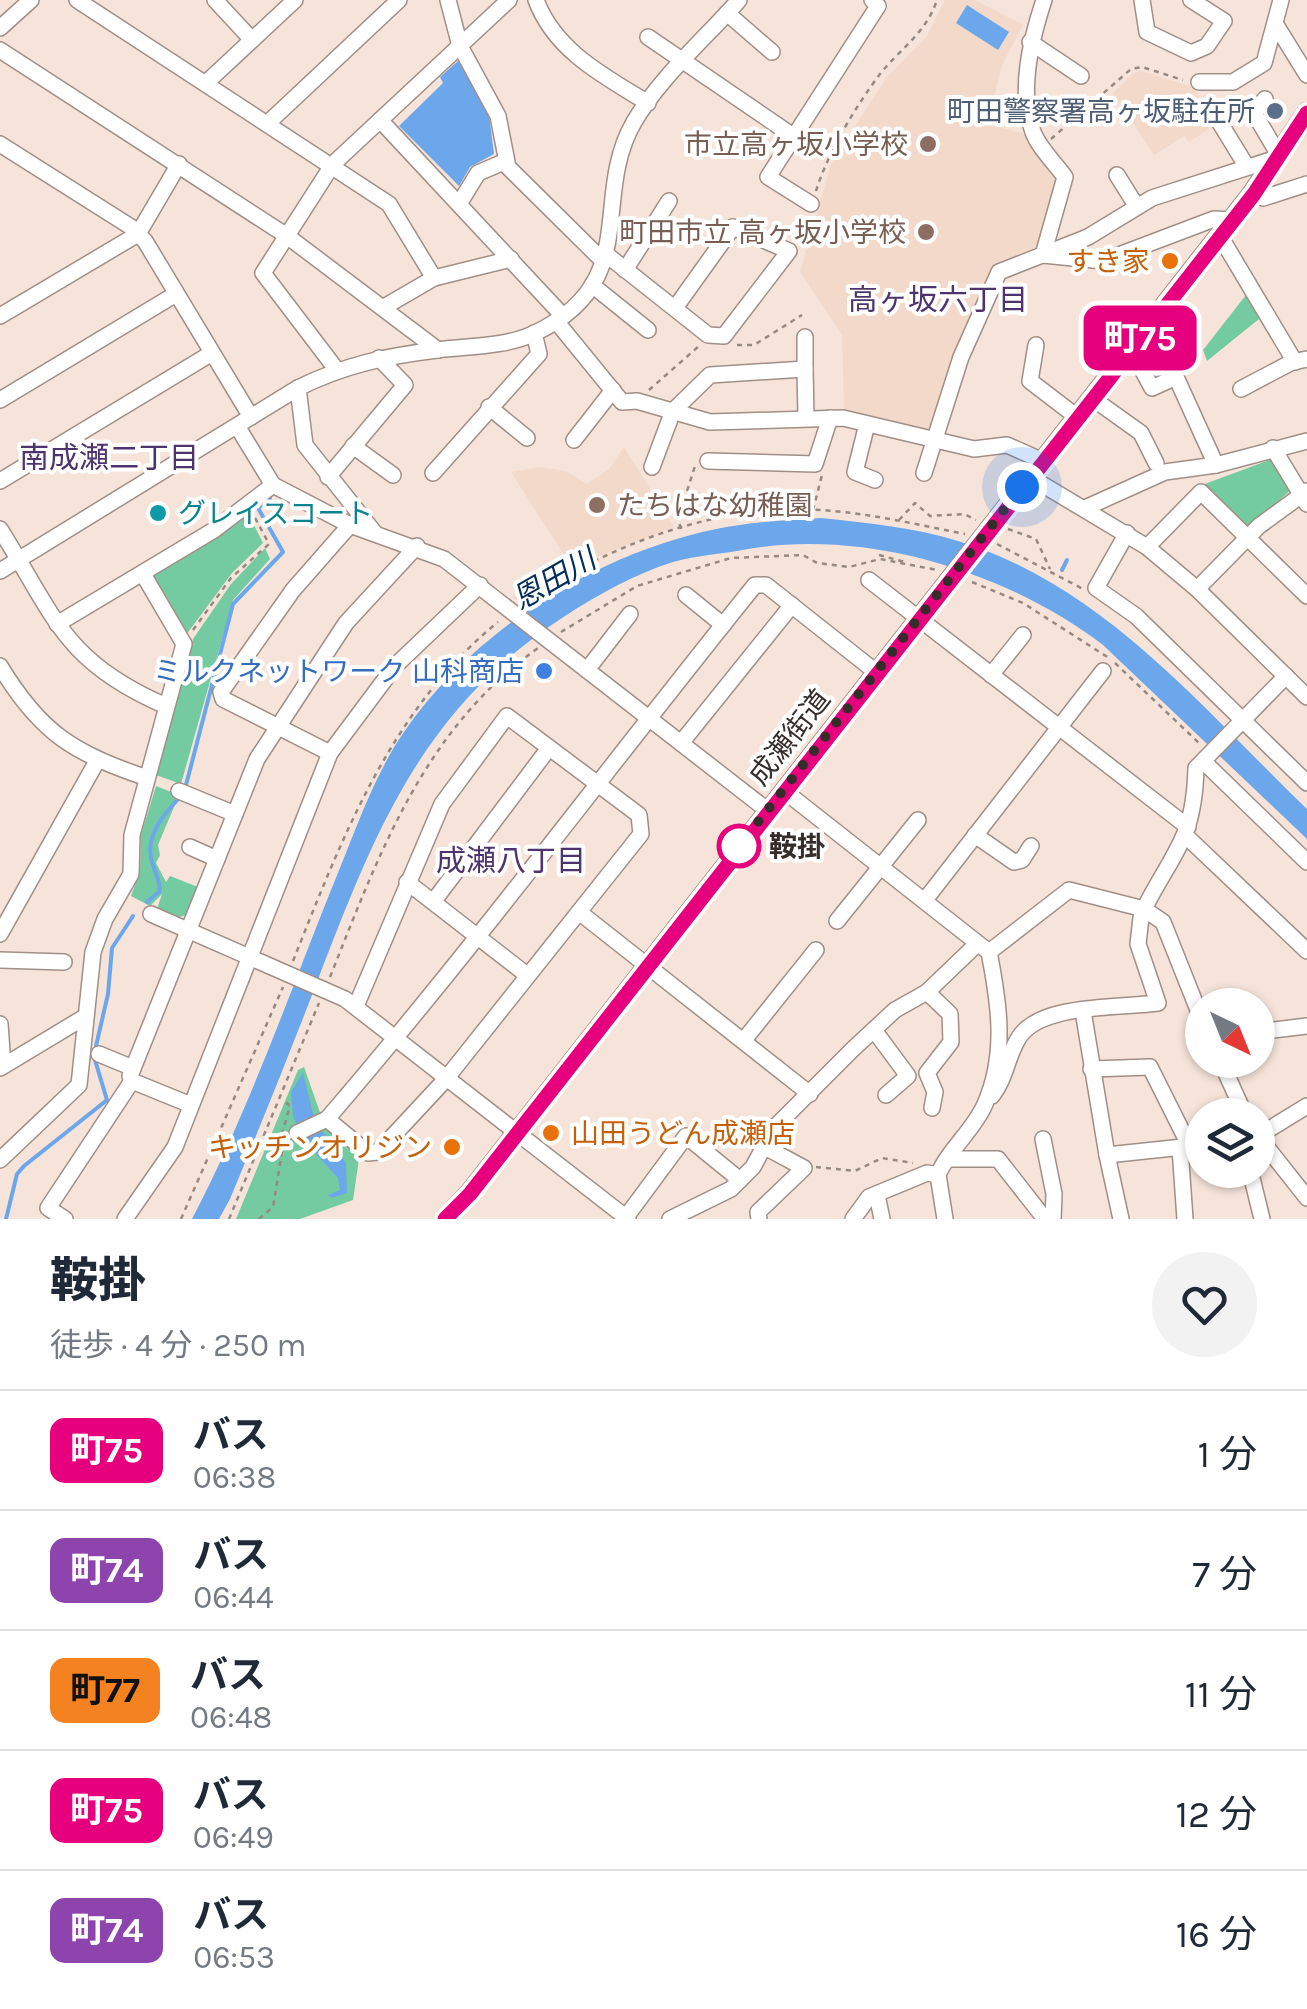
<!DOCTYPE html>
<html lang="ja">
<head>
<meta charset="utf-8">
<style>
	body { margin:0; font-family:Karla,"Noto Sans JP",sans-serif; background:#f2f2f3; color:#1f2937; height:100vh; display:flex; flex-direction:column; font-size:38px; white-space:nowrap }
	* { box-sizing:border-box; margin:0 }
	p { font-size:32px; color:#747a83 }
	.icon { flex:none; width:55px; height:55px; fill:none; stroke:currentColor; stroke-width:2; stroke-linecap:round; stroke-linejoin:round }
	.map { position:relative; height:1219px; overflow:hidden }
	.side { display:flex; flex-direction:column; background:#fff; flex:1 }
	.side>* { flex:none }
	.badge { padding:0 20px; border-radius:15px; font-size:35px; line-height:65px }
	.needle { width:65px; rotate:137deg }
	.buttons { position:absolute; left:1185px; top:988px; display:grid; gap:20px }
	.buttons a { display:grid; place-items:center; width:90px; height:90px; border-radius:50%; background:#fff; box-shadow:0 2px 8px #0004; font-size:50px }
	.you { position:absolute; width:50px; height:50px; margin:-25px; border:8px solid #fff; border-radius:50%; background:#1a73e8; box-shadow:0 0 0 15px #1a73e833 }
	.map>.badge { position:absolute; translate:-50% -50%; box-shadow:0 0 0 5px #fff }
	.round { display:grid; place-items:center; flex:none; width:105px; height:105px; border-radius:52px; background:#f2f2f3 }
	.head { display:flex; align-items:center; justify-content:space-between; height:170px; padding:0 50px }
	h1 { font-size:48px; font-weight:800; line-height:75px }
	ul { padding:0; list-style:none }
	li { display:flex; align-items:center; gap:30px; height:120px; padding:0 50px; border-top:2px solid #e0e1e3 }
	li div { flex:1 }
	li b { display:block; font-size:38px }
	li em { font-style:normal }
	li .badge { min-width:110px; font-weight:700; text-align:center }
	.map>svg:first-child { display:block }
	.built { fill:#f2d9ca }
	.green { fill:#74cba2 }
	.water { fill:#6ca7ec }
	.lines { fill:none; stroke-linecap:round; stroke-linejoin:round }
	.stream { stroke:#6ca7ec; stroke-width:4 }
	.minor-casing { stroke:#a08f86; stroke-width:18 }
	.major-casing { stroke:#a08f86; stroke-width:22 }
	.path { stroke:#968982; stroke-width:2.5; stroke-dasharray:5 5; stroke-linecap:butt }
	.minor { stroke:#fff; stroke-width:15 }
	.major { stroke:#fff; stroke-width:20 }
	.line-casing { stroke:#fff; stroke-width:22 }
	.line { stroke:#e6007e; stroke-width:15 }
	.walk { stroke:#342d29; stroke-width:10; stroke-dasharray:0 18 }
	.service-dot { fill:#5c6f8a; stroke:#fff; stroke-width:4 }
	.education-dot { fill:#8d6e63; stroke:#fff; stroke-width:4 }
	.food-dot { fill:#e8710a; stroke:#fff; stroke-width:4 }
	.culture-dot { fill:#0f9aa8; stroke:#fff; stroke-width:4 }
	.shop-dot { fill:#3f7fe0; stroke:#fff; stroke-width:4 }
	.stop-dot { fill:#fff; stroke:#e6007e; stroke-width:5 }
	.labels { text-anchor:middle; stroke-width:8; stroke-linejoin:round; paint-order:stroke }
	.service-label { font-size:28px; fill:#4e5e75; stroke:#fff; text-anchor:end }
	.education-label { font-size:28px; fill:#785e54; stroke:#fff; text-anchor:end }
	.food-label { font-size:28px; fill:#c56008; stroke:#fff; text-anchor:end }
	.culture-label { font-size:28px; fill:#0d838f; stroke:#fff; text-anchor:start }
	.shop-label { font-size:28px; fill:#366cbe; stroke:#fff; text-anchor:end }
	.street-label { font-size:28px; fill:#342d29; stroke:#fff }
	.stop-label { font-size:28px; font-weight:bold; fill:#342d29; stroke:#fff; text-anchor:start }
	.neighbourhood-label { font-size:30px; fill:#4e346f; stroke:#fff }
	.water-label { font-size:30px; font-style:italic; fill:#032e59; stroke:#fff }
</style>
</head>
<body>
<div class="map">
<svg width="1307" height="1219" viewBox="0 0 1307 1219">
	<rect width="100%" height="100%" fill="#f6e4da"/>
	<g class="built">
		<path d="M945 0H975L1023 25 1002 65 987 124 1029 135 1060 179 1036 252 993 268 931 432 844 409 842 335 800 272 831 164 886 78 927 36Z"/>
		<path d="M1141 71 1193 87 1215 125 1189 142 1184 136 1154 155 1113 93 1133 73Z"/>
		<path d="M624 447 674 527 572 567 518 601 513 597 568 561 511 472 539 467 565 471 587 484 609 469Z"/>
	</g>
	<g class="green">
		<path d="M1246 295 1259 319 1207 361 1203 350Z"/>
		<path d="M1272 459 1292 489 1246 529 1202 485Z"/>
		<path d="M248 513 263 543 232 573 186 635 150 577Z"/>
		<path d="M265 548 270 559 233 600 181 784 156 775 193 639 231 584Z"/>
		<path d="M156 786 179 795 158 845 160 855 156 863 166 882 170 876 198 887 187 915 179 917 157 909 162 894 150 906 131 896 140 871 141 835Z"/>
		<path d="M304 1067 323 1121 359 1159 353 1200 300 1219H236L298 1070Z"/>
	</g>
	<g class="water">
		<path d="M967 5 1009 32 998 50 956 23Z"/>
		<path d="M458 61 489 114 494 154 470 167 459 186 399 126 443 83 440 77Z"/>
		<path d="M821 518C866 523 914 527 958 541 1103 585 1201 707 1307 809V839L1103 645C1007 572 868 529 748 549 723 554 697 555 673 562 635 574 599 594 565 616 423 707 375 831 317 982 289 1055 260 1127 230 1199L219 1219H192C247 1114 287 1000 331 890 353 838 372 778 404 732 474 630 596 554 716 529 750 522 786 520 821 518Z"/>
		<path d="M303 1073 315 1121 346 1163 347 1193 332 1198 328 1195 340 1190 338 1178 304 1141 293 1116 291 1092Z"/>
	</g>
	<g class="lines">
		<g class="stream">
			<path d="M1062 570 1067 560"/>
			<path d="M186 785 233 604 283 552 258 508 270 498"/>
			<path d="M147 902 160 891C160 879 153 869 151 858 146 834 165 813 180 797"/>
			<path d="M96 1046 108 994 112 948 133 916"/>
			<path d="M6 1219 17 1174 24 1166 107 1100 95 1060"/>
		</g>
		<defs>
			<g id="minor">
				<path d="M77 0 389 204 434 278"/>
				<path d="M215 0 252 40"/>
				<path d="M448 0 460 46 498 116 508 167 604 262"/>
				<path d="M536 0C555 51 604 76 648 103"/>
				<path d="M1142 0 1147 32 1191 53 1207 46 1224 21 1191 0"/>
				<path d="M727 13 772 52"/>
				<path d="M1276 25 1307 75"/>
				<path d="M0 28 31 0"/>
				<path d="M648 37 793 136"/>
				<path d="M1030 42 1081 76"/>
				<path d="M0 50 287 236 438 350"/>
				<path d="M207 82 295 0"/>
				<path d="M1199 82H1233L1264 63 1281 0"/>
				<path d="M380 120 563 316"/>
				<path d="M269 122 399 0"/>
				<path d="M1220 123 1247 167"/>
				<path d="M0 144 131 227 145 241 251 417"/>
				<path d="M1117 175 1137 207"/>
				<path d="M1253 193 1263 198 1307 184"/>
				<path d="M459 204 478 173 506 161"/>
				<path d="M811 204 768 177 878 6 872 0"/>
				<path d="M1220 236 1295 362"/>
				<path d="M607 255 708 335 724 336 789 251 733 227 675 308"/>
				<path d="M1043 255 1065 177C1055 163 1039 148 1033 132 1018 91 1031 39 1044 0"/>
				<path d="M1043 255 1103 261 1214 219 1232 220"/>
				<path d="M625 270 669 201"/>
				<path d="M592 285 648 330"/>
				<path d="M384 307 434 278 511 259"/>
				<path d="M0 316 138 234 179 164"/>
				<path d="M556 321 622 402 637 401 710 422 843 418 974 449 1007 445 1043 461"/>
				<path d="M1036 345 1030 381 1077 417"/>
				<path d="M1131 349 1152 388 1176 377 1216 465 1307 441"/>
				<path d="M336 369 263 273 333 164 509 0"/>
				<path d="M805 369V337"/>
				<path d="M298 388 305 445 374 532"/>
				<path d="M1241 389 1292 362 1307 359"/>
				<path d="M1092 398 1141 433 1156 463"/>
				<path d="M0 400 176 294"/>
				<path d="M489 407 527 438"/>
				<path d="M867 424 855 472 875 480"/>
				<path d="M237 426 273 485 350 525 444 559 767 810"/>
				<path d="M574 440 613 390"/>
				<path d="M353 446 393 475"/>
				<path d="M1273 448 1307 504"/>
				<path d="M708 461 815 464 830 418"/>
				<path d="M652 467 673 411 710 375 805 369 806 417"/>
				<path d="M433 473 539 354 534 333"/>
				<path d="M924 473 961 357 999 272 1088 237 1152 198 1280 157 1254 113 1265 99"/>
				<path d="M328 477 405 385 379 358"/>
				<path d="M1030 477 1147 547 1197 589 1307 697"/>
				<path d="M0 481 212 353"/>
				<path d="M1085 508 1165 472 1216 465"/>
				<path d="M0 529C55 617 64 662 166 706"/>
				<path d="M1127 533 1096 588 1136 616 1307 783"/>
				<path d="M1147 547 1201 492 1307 596"/>
				<path d="M0 571 298 388C344 365 387 356 437 350 469 346 506 347 535 333 643 282 590 198 634 122 660 77 705 39 739 0"/>
				<path d="M869 580 1188 827"/>
				<path d="M1197 589 1259 526 1307 491"/>
				<path d="M686 595 723 625"/>
				<path d="M57 624 214 530 273 485"/>
				<path d="M0 666C41 734 74 753 147 778"/>
				<path d="M587 670 630 614"/>
				<path d="M991 675 1023 635"/>
				<path d="M681 743 792 605"/>
				<path d="M330 753 223 699 221 692 293 590 350 525"/>
				<path d="M1203 761 1307 862"/>
				<path d="M783 790 989 952C999 1003 1007 1054 985 1104 974 1130 948 1150 938 1175L945 1219"/>
				<path d="M179 791 235 814"/>
				<path d="M975 835 1014 862 1022 860 1031 846"/>
				<path d="M1187 837 1307 951"/>
				<path d="M190 847 217 859"/>
				<path d="M407 882 527 975"/>
				<path d="M925 900 1103 671"/>
				<path d="M433 902 549 748"/>
				<path d="M1144 909C1174 850 1194 840 1196 768L1286 676"/>
				<path d="M579 912 810 1094"/>
				<path d="M151 914 345 999 628 1219"/>
				<path d="M837 921 918 820"/>
				<path d="M0 934 97 761"/>
				<path d="M989 952 1069 890 1144 909 1163 922 1202 1020"/>
				<path d="M0 960 64 962"/>
				<path d="M927 992 950 1014 951 1042 927 1073 935 1092 932 1108"/>
				<path d="M356 1006 442 804 507 716 639 815 641 834 445 1080 378 1152 368 1153 327 1119C476 946 612 762 755 585H766L876 672"/>
				<path d="M1083 1011 1107 1155"/>
				<path d="M0 1024 3 1066"/>
				<path d="M874 1030 908 1076 886 1095"/>
				<path d="M1258 1032 1307 1026"/>
				<path d="M744 1040 816 950"/>
				<path d="M99 1054 133 1068"/>
				<path d="M1220 1060 1245 1115"/>
				<path d="M0 1068 83 1018"/>
				<path d="M1091 1069 1150 1067 1190 1147"/>
				<path d="M132 1081 191 1105"/>
				<path d="M992 1096C1006 1078 1007 1057 1018 1039 1038 1003 1121 1008 1158 1003L1138 944 1142 909"/>
				<path d="M297 1133 327 1119"/>
				<path d="M1258 1136 1307 1198"/>
				<path d="M1258 1136 1307 1106"/>
				<path d="M1043 1139 1054 1194 1053 1219"/>
				<path d="M1180 1148 1185 1219"/>
				<path d="M949 1159H998L1045 1219"/>
				<path d="M0 1160 79 1085 93 952 105 919 131 874 132 835 184 644 143 574"/>
				<path d="M1250 1170 1262 1219"/>
				<path d="M877 1195 882 1219"/>
				<path d="M626 1217 686 1136 740 1180"/>
				<path d="M65 1219 48 1208 132 1081 130 1076 257 759 346 623 417 546"/>
				<path d="M125 1219 175 1147 330 753 395 666 480 585"/>
				<path d="M670 1219 731 1189 753 1167 774 1128 853 1049 895 1010 927 992 977 944"/>
				<path d="M759 1219 758 1212 804 1168 765 1147"/>
				<path d="M853 1219 869 1197 927 1173 938 1175"/>
				<path d="M1121 1219 1107 1155 1202 1145"/>
			</g>
			<path id="major" d="M445 1219 470 1193 1253 193 1307 113"/>
		</defs>
		<use href="#minor" class="minor-casing"/>
		<use href="#major" class="major-casing"/>
		<g class="path">
			<path d="M1051 139 1131 69 1142 67 1183 80"/>
			<path d="M816 191C828 152 856 106 880 74 901 48 926 33 937 0"/>
			<path d="M737 345H754L802 315"/>
			<path d="M649 390 699 346"/>
			<path d="M813 510 822 475"/>
			<path d="M899 520 915 503 930 516 964 514 976 520"/>
			<path d="M681 529 678 519 695 466"/>
			<path d="M1008 529 1036 539 1050 569"/>
			<path d="M997 544 1083 589"/>
			<path d="M879 555 905 562"/>
			<path d="M972 582 1023 603 1109 658"/>
			<path d="M525 602C607 545 719 503 821 510 870 513 918 525 965 534"/>
			<path d="M193 630 231 578 269 544 254 516"/>
			<path d="M561 632 637 586 731 558 803 555 817 563 849 567 880 559 937 570"/>
			<path d="M1115 663 1200 744"/>
			<path d="M293 961C343 836 391 709 498 622"/>
			<path d="M330 977C380 852 424 729 538 648"/>
			<path d="M279 1144 290 1106 283 1100"/>
			<path d="M816 1167 855 1171 882 1158 913 1163"/>
			<path d="M181 1219 283 987"/>
			<path d="M229 1219 319 1003"/>
			<path d="M259 1219 273 1207 283 1146 288 1141"/>
		</g>
		<use href="#minor" class="minor"/>
		<use href="#major" class="major"/>
	</g>
	<g class="lines">
		<defs>
			<path id="line" d="M445 1219 470 1194 1254 194 1307 113"/>
		</defs>
		<use href="#line" class="line-casing"/>
		<use href="#line" class="line"/>
		<path class="walk" d="M739 846 732 855 1022 487"/>
	</g>
	<circle class="service-dot" cx="1275" cy="111" r="10"/>
	<g class="education-dot">
		<circle cx="928" cy="144" r="10"/>
		<circle cx="926" cy="232" r="10"/>
		<circle cx="597" cy="505" r="10"/>
	</g>
	<g class="food-dot">
		<circle cx="1170" cy="261" r="10"/>
		<circle cx="551" cy="1133" r="10"/>
		<circle cx="452" cy="1147" r="10"/>
	</g>
	<circle class="culture-dot" cx="158" cy="513" r="10"/>
	<circle class="shop-dot" cx="544" cy="671" r="10"/>
	<circle class="stop-dot" cx="739" cy="846" r="20"/>
	<g class="labels">
		<g class="service-label">
			<text x="1255" y="121">町田警察署高ヶ坂駐在所</text>
		</g>
		<g class="education-label">
			<text x="908" y="154">市立高ヶ坂小学校</text>
			<text x="906" y="242">町田市立 高ヶ坂小学校</text>
			<text x="617" y="515" text-anchor="start">たちはな幼稚園</text>
		</g>
		<g class="food-label">
			<text x="1150" y="271">すき家</text>
			<text x="571" y="1143" text-anchor="start">山田うどん成瀬店</text>
			<text x="432" y="1157">キッチンオリジン</text>
		</g>
		<g class="culture-label">
			<text x="178" y="523">グレイスコート</text>
		</g>
		<g class="shop-label">
			<text x="524" y="681">ミルクネットワーク 山科商店</text>
		</g>
		<g class="street-label">
			<text transform="translate(789 737) rotate(-52)" y="10">成瀬街道</text>
		</g>
		<g class="stop-label">
			<text x="769" y="856">鞍掛</text>
		</g>
		<g class="neighbourhood-label">
			<text x="938" y="310">高ヶ坂六丁目</text>
			<text x="109" y="468">南成瀬二丁目</text>
			<text x="511" y="871">成瀬八丁目</text>
		</g>
		<g class="water-label">
			<text transform="translate(554 579) rotate(-30)" y="10">恩田川</text>
		</g>
	</g>
</svg>
<div class="buttons">
<a><svg class="needle" viewBox="-14 -14 28 28"><path d="M0-13l5 13h-10z" fill="#e53935"/><path d="M0 13l5-13h-10z" fill="#747a83"/></svg></a>
<a><svg class="icon" aria-label="layers" viewBox="0 0 24 24"><path d="M12 4l9 5-9 5-9-5zM3 14l9 5 9-5"/></svg></a>
</div>
<div class="you" style="left:1022px;top:487px"></div>
<b class="badge" style="left:1140px;top:338px;background:#e6007e;color:#fff">町75</b>
</div>
<section class="side">
<div class="head"><div><h1>鞍掛</h1><p>徒歩 · 4 分 · 250 m</p></div><a class="round"><svg class="icon" aria-label="heart" viewBox="0 0 24 24"><path d="M12 20l-8-8c-3-5 5-10 8-4 3-6 11-1 8 4z"/></svg></a></div>
<ul>
<li><span class="badge" style="background:#e6007e;color:#fff">町75</span><div><b>バス</b><p>06:38</p></div><em>1 分</em></li>
<li><span class="badge" style="background:#8e44ad;color:#fff">町74</span><div><b>バス</b><p>06:44</p></div><em>7 分</em></li>
<li><span class="badge" style="background:#f58220;color:#111">町77</span><div><b>バス</b><p>06:48</p></div><em>11 分</em></li>
<li><span class="badge" style="background:#e6007e;color:#fff">町75</span><div><b>バス</b><p>06:49</p></div><em>12 分</em></li>
<li><span class="badge" style="background:#8e44ad;color:#fff">町74</span><div><b>バス</b><p>06:53</p></div><em>16 分</em></li>
</ul>
</section>
</body>
</html>
